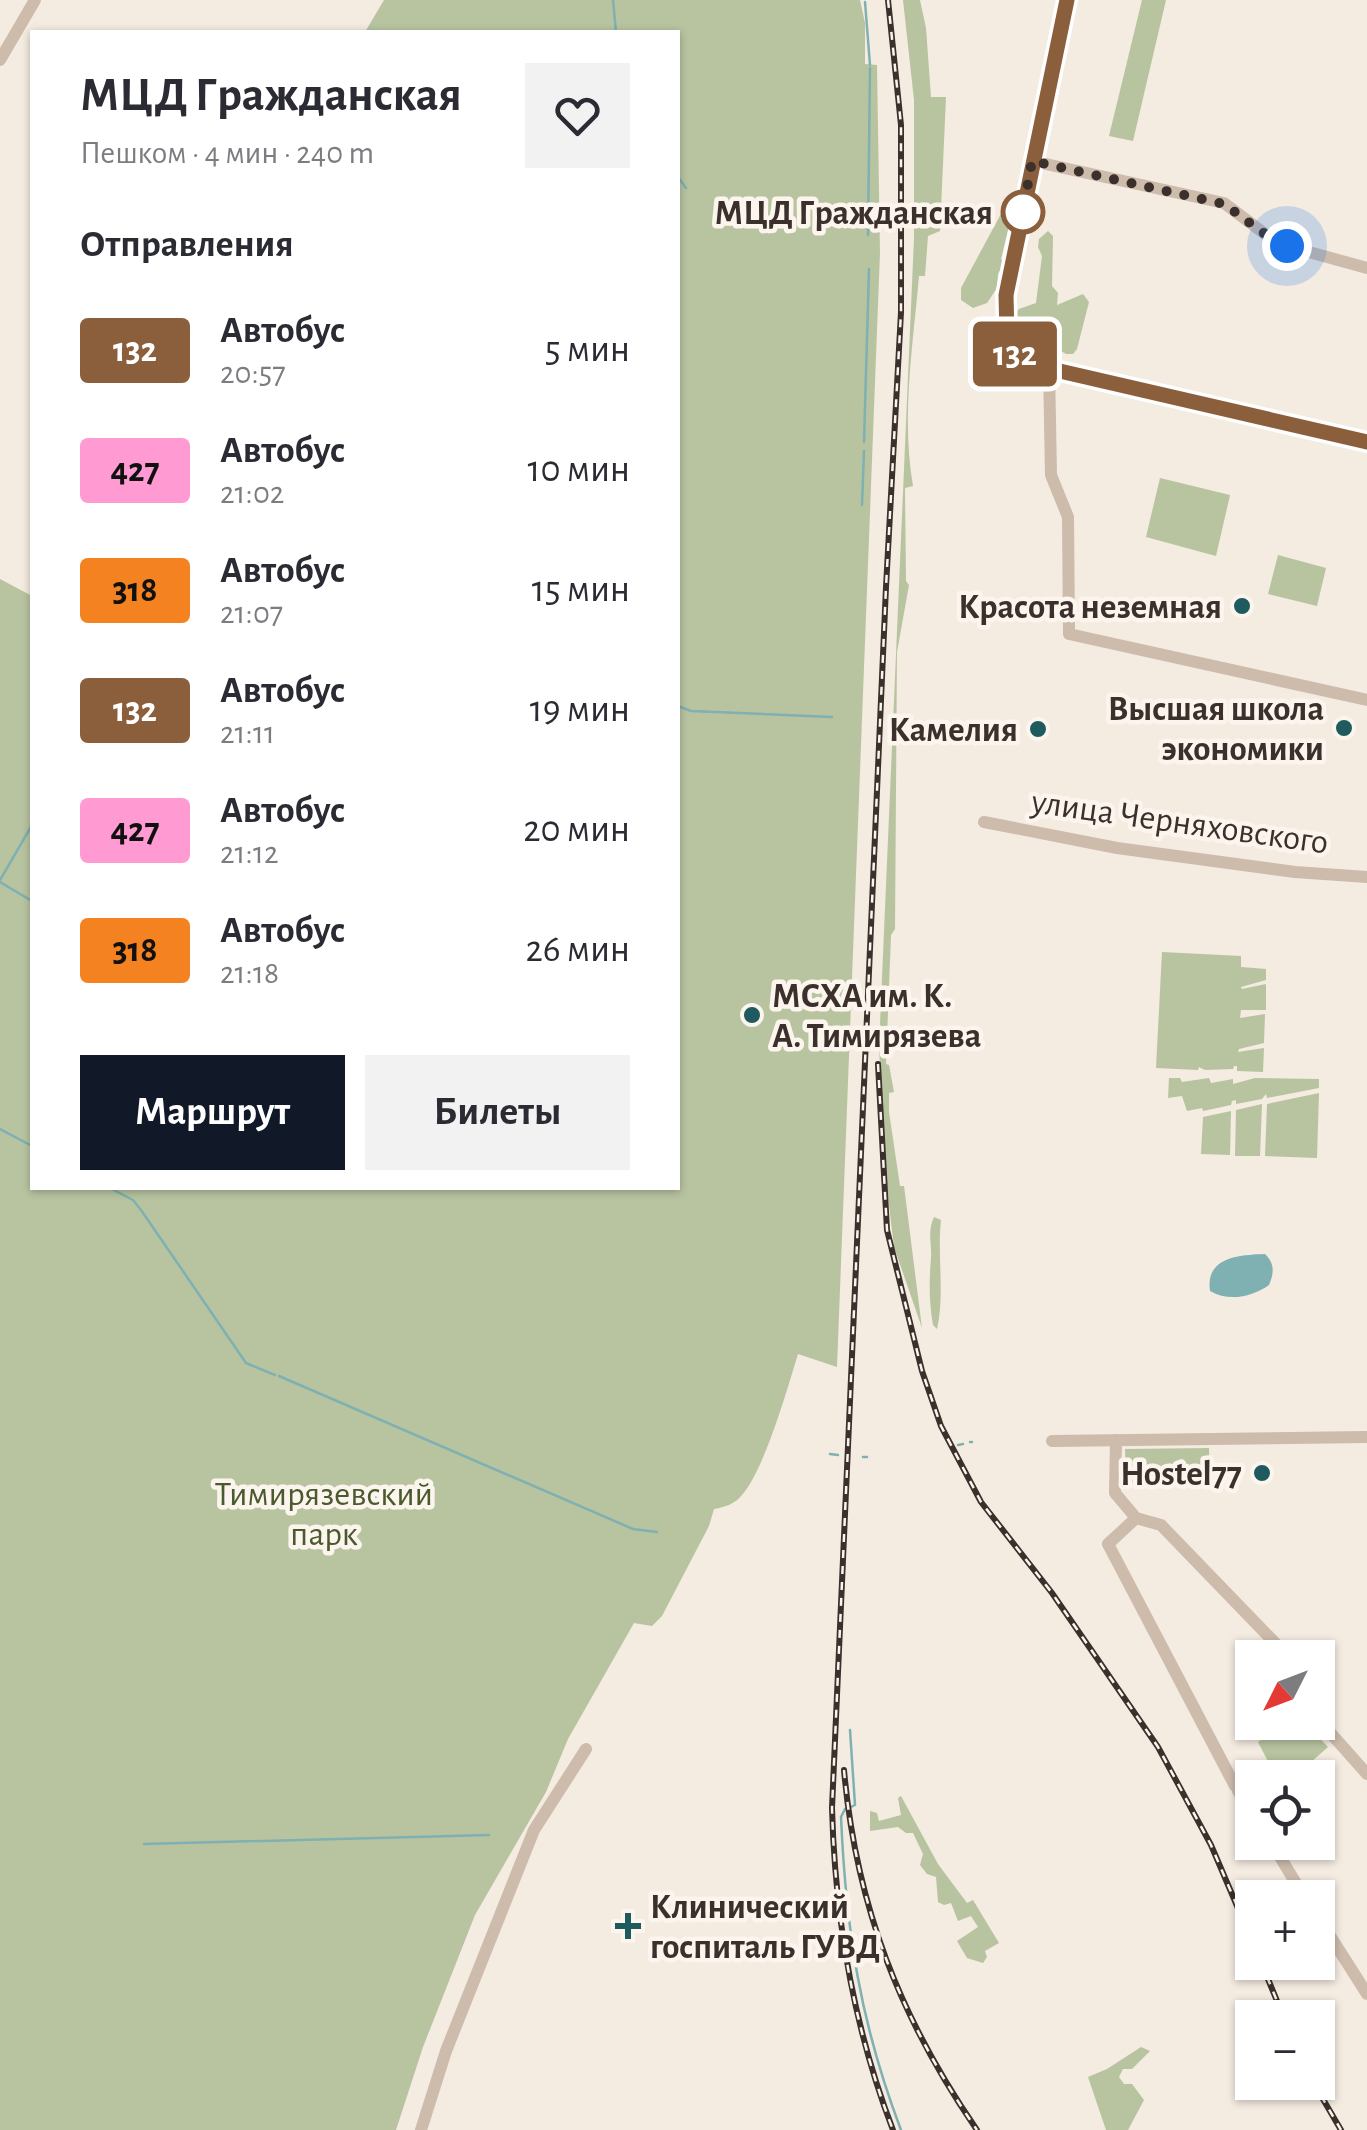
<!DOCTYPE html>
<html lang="ru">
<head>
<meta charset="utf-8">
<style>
	body { margin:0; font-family:"Alegreya Sans",sans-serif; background:#f2f2f3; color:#2b2b33; height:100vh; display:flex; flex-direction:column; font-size:38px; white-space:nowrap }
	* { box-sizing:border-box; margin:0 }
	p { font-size:32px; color:#7c7c81 }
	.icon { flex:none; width:55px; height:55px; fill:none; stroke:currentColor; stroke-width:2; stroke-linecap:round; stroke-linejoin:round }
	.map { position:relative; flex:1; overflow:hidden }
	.details { position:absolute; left:30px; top:30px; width:650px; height:1160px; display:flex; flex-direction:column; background:#fff; border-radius:0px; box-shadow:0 2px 8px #0004 }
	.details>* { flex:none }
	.badge { padding:0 20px; border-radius:8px; font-size:35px; line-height:65px }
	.needle { width:65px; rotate:228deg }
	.buttons { position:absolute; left:1235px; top:1640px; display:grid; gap:20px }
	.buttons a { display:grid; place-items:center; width:100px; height:100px; border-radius:0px; background:#fff; box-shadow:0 2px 8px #0004; font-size:50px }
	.you { position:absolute; width:50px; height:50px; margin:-25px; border:8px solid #fff; border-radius:50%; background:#1a73e8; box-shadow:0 0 0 15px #1a73e833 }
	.map>.badge { position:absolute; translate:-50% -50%; box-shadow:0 0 0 5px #fff }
	h2 { padding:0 50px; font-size:38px; line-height:90px }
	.round { display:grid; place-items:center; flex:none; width:105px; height:105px; border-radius:0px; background:#f2f2f3 }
	.head { display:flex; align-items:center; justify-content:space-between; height:170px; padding:0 50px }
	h1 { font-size:48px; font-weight:700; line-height:75px }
	.button { display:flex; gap:20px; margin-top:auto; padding:20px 50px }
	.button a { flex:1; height:115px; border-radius:0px; background:#111827; color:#fff; font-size:40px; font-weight:700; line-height:115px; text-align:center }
	.button a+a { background:#f2f2f3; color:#2b2b33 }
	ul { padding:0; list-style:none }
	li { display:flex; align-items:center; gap:30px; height:120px; padding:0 50px }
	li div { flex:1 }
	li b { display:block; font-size:38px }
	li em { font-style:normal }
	li .badge { min-width:110px; font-weight:700; text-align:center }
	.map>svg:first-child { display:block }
	.green { fill:#b8c4a0 }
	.water { fill:#7fb0b2 }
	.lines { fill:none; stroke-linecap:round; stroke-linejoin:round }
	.stream { stroke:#7fb0b2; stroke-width:2.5 }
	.minor { stroke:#cdbbac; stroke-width:12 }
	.rail-casing { stroke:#3b302b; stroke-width:6 }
	.rail { stroke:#fbf5ee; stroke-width:2.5; stroke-dasharray:8; stroke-linecap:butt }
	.line-casing { stroke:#fff; stroke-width:22 }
	.line { stroke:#8b5e3c; stroke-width:15 }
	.walk { stroke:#3b302b; stroke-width:10; stroke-dasharray:0 18 }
	.stop-dot { fill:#fff; stroke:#8b5e3c; stroke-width:5 }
	.poi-dot { fill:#1f5a5e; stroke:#fbf5ee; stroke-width:4 }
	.labels { text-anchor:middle; stroke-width:9; stroke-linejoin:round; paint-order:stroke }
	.stop-label { font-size:35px; font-weight:bold; fill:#3b302b; stroke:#fbf5ee; text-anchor:end }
	.poi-label { font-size:35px; font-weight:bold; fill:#3b302b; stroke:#fbf5ee; text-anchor:end }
	.street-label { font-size:35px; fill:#3b302b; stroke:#fbf5ee }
	.park-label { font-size:35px; fill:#4a5a2e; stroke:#fbf5ee }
</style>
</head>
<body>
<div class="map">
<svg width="1367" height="2130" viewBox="0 0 1367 2130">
	<rect width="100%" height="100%" fill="#f4ebe1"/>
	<g class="green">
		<path d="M384 0H860L865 23V64L877 65 880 253 837 1367 798 1354C787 1390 765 1468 742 1495 735 1504 725 1507 714 1509L709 1526 662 1616 652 1626 634 1623 568 1739 546 1792 475 1915 423 2047 396 2130H0V579L32 596V1188H678V32H365Z"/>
		<path d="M903 0H920L926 28 931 97H946L940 231 928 236 925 276H919C913 345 901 417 913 486L905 488 906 581 909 585 897 652 895 929 891 935 886 1064 889 1065 894 1092 889 1093V1112L900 1186H904L922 1328 894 1247 886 1180 879 1047 914 238V100Z"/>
		<path d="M1142 0H1166L1133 141 1109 136Z"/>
		<path d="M1009 199 1014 201V205L1001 259 1004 263 998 274 997 288 987 303 973 308 961 300V288Z"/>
		<path d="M1048 231 1053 236 1052 286 1058 293 1057 305 1083 294 1089 302 1077 349 1073 354H1066L1056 348 1050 353 1026 348 1019 335 1021 324 1013 316 1019 309 1036 303 1042 256 1038 247 1039 239Z"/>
		<path d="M1160 478 1230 495 1216 556 1146 537Z"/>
		<path d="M1278 555 1326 568 1317 606 1268 594Z"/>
		<path d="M1162 952 1241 956V967L1266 969V980L1241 987 1242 989 1266 984V1010H1241L1240 1018 1265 1014 1264 1043 1239 1049 1238 1052 1264 1048 1263 1072 1237 1071V1066H1234L1233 1069 1205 1070 1199 1067 1198 1070 1156 1068Z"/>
		<path d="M1169 1078H1180L1182 1082 1209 1078 1211 1083 1233 1079V1084L1255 1078 1319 1079V1088L1267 1098 1266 1094 1262 1099 1236 1104V1100L1232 1101 1231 1105 1203 1111 1202 1108 1187 1111 1182 1096 1168 1098Z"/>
		<path d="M1319 1093 1317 1158 1265 1156 1267 1104Z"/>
		<path d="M1262 1104 1260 1156H1235L1236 1110Z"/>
		<path d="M1231 1111 1230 1155 1201 1154 1203 1117Z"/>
		<path d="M934 1217 941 1220C937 1256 945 1294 937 1329L933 1325C929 1302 929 1282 931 1258 932 1244 927 1232 934 1217Z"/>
		<path d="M1209 1448 1210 1481 1126 1483 1125 1449Z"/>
		<path d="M1288 1722 1305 1723 1328 1747 1301 1771 1276 1777 1258 1742Z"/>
		<path d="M901 1796 938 1864 967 1903 973 1900 999 1943 985 1951 987 1957 983 1963 967 1958 957 1941 978 1927 971 1916 958 1921 951 1903 944 1905 938 1902 936 1877 927 1874 920 1865 923 1854 913 1833H906L898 1827 870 1831V1811L877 1813 879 1821 901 1815 898 1798Z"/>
		<path d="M1141 2047 1150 2051 1132 2069H1123L1119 2077 1124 2084H1132L1144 2100 1128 2130H1106L1088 2077 1107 2069Z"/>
	</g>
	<path class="water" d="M1265 1254C1275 1264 1274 1273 1269 1285 1252 1297 1229 1302 1210 1291 1205 1257 1239 1255 1265 1254Z"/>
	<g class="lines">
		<g class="stream">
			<path d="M613 0 616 32"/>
			<path d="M865 2 870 65"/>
			<path d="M678 177 686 188"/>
			<path d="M868 235 870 68"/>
			<path d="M864 442 869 269"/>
			<path d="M862 505 864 451"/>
			<path d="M678 706 691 711 832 717"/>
			<path d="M0 880 32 825"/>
			<path d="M0 882 32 901"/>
			<path d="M0 1129 32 1146"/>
			<path d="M110 1188 133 1200 141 1210 246 1363 275 1375"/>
			<path d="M279 1376 633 1529 657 1532"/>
			<path d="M970 1442H972"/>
			<path d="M958 1445 963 1444"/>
			<path d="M830 1454 838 1455"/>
			<path d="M863 1457H867"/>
			<path d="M850 1730 855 1805 851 1807"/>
			<path d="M845 1809 841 1817C846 1931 860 2022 901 2130"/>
			<path d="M144 1844 489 1835"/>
		</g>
		<g class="minor">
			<path d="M1067 0 1006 295C1005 327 999 350 1034 364L1367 442"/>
			<path d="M0 60 35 0"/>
			<path d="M1032 161 1224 203 1269 237 1287 246 1367 268"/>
			<path d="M1049 368 1051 475 1068 517 1069 634 1367 700"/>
			<path d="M984 822 1117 848 1295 872 1367 877"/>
			<path d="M1116 1440 1115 1493 1136 1518"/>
			<path d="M1052 1441 1367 1437"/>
			<path d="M1136 1518 1108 1544 1235 1786"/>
			<path d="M1136 1518 1161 1525 1278 1646 1265 1658"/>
			<path d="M1318 1719 1367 1774"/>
			<path d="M1238 1791 1252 1814"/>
			<path d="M1271 1842 1305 1898"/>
			<path d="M1318 1917 1367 1994"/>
			<path d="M421 2130 446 2051 534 1830 586 1749"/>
		</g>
		<defs>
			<g id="rail">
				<path d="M888 0 901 125V312L886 587 832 1808C835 1919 853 2026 893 2130"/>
				<path d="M878 1064 887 1230 922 1371 941 1426 981 1502 1052 1593 1158 1747 1211 1845 1252 1941"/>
				<path d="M844 1770C856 1906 900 2018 977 2130"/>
				<path d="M1261 1962 1284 2018"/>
				<path d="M1313 2082 1341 2130"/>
			</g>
		</defs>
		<use href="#rail" class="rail-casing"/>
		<use href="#rail" class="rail"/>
	</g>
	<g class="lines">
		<defs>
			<path id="line" d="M1067 0 1006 295 1007 336 1012 352 1038 366 1367 442"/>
		</defs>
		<use href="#line" class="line-casing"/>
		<use href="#line" class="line"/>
		<path class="walk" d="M1023 212 1022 216 1032 161 1224 204 1269 237 1287 246"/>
	</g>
	<circle class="stop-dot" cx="1023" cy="212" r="20"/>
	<g class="poi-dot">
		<circle cx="1242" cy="606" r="10"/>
		<circle cx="1344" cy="728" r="10"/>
		<circle cx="1038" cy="729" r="10"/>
		<circle cx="752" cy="1015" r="10"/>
		<circle cx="1262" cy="1473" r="10"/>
		<path d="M623 1911h10v10h10v10h-10v10h-10v-10h-10v-10h10z"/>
	</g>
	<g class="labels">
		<g class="stop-label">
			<text x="993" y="224">МЦД Гражданская</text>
		</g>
		<g class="poi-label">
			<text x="1222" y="618">Красота неземная</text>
			<text x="1324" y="720">Высшая школа<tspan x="1324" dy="40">экономики</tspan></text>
			<text x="1018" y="741">Камелия</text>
			<text x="772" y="1007" text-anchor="start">МСХА им. К.<tspan x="772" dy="40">А. Тимирязева</tspan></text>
			<text x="1242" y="1485">Hostel77</text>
			<text x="650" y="1918" text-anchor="start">Клинический<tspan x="650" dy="40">госпиталь ГУВД</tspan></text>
		</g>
		<g class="street-label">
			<text transform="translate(1180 821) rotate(8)" y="12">улица Черняховского</text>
		</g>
		<g class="park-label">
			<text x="324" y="1505">Тимирязевский<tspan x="324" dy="40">парк</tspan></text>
		</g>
	</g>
</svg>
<div class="buttons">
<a><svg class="needle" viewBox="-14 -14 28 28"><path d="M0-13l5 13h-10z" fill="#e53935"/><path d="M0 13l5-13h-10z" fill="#7c7c81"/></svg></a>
<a><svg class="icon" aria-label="locate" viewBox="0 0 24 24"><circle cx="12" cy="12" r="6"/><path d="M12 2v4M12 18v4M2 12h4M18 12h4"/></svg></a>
<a>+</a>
<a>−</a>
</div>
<div class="you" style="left:1287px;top:246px"></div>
<b class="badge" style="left:1015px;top:354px;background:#8b5e3c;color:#fff">132</b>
<section class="details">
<div class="head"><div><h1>МЦД Гражданская</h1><p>Пешком · 4 мин · 240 m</p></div><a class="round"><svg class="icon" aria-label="heart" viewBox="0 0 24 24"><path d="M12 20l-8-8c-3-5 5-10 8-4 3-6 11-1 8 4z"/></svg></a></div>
<h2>Отправления</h2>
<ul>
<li><span class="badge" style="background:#8b5e3c;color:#fff">132</span><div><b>Автобус</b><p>20:57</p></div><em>5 мин</em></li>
<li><span class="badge" style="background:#ff9ad2;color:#111">427</span><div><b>Автобус</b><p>21:02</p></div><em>10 мин</em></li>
<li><span class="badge" style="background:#f58220;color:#111">318</span><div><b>Автобус</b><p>21:07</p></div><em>15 мин</em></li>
<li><span class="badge" style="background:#8b5e3c;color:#fff">132</span><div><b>Автобус</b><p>21:11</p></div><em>19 мин</em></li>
<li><span class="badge" style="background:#ff9ad2;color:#111">427</span><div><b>Автобус</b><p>21:12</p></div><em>20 мин</em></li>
<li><span class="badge" style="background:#f58220;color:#111">318</span><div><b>Автобус</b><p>21:18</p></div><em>26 мин</em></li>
</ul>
<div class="button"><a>Маршрут</a><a>Билеты</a></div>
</section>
</div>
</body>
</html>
